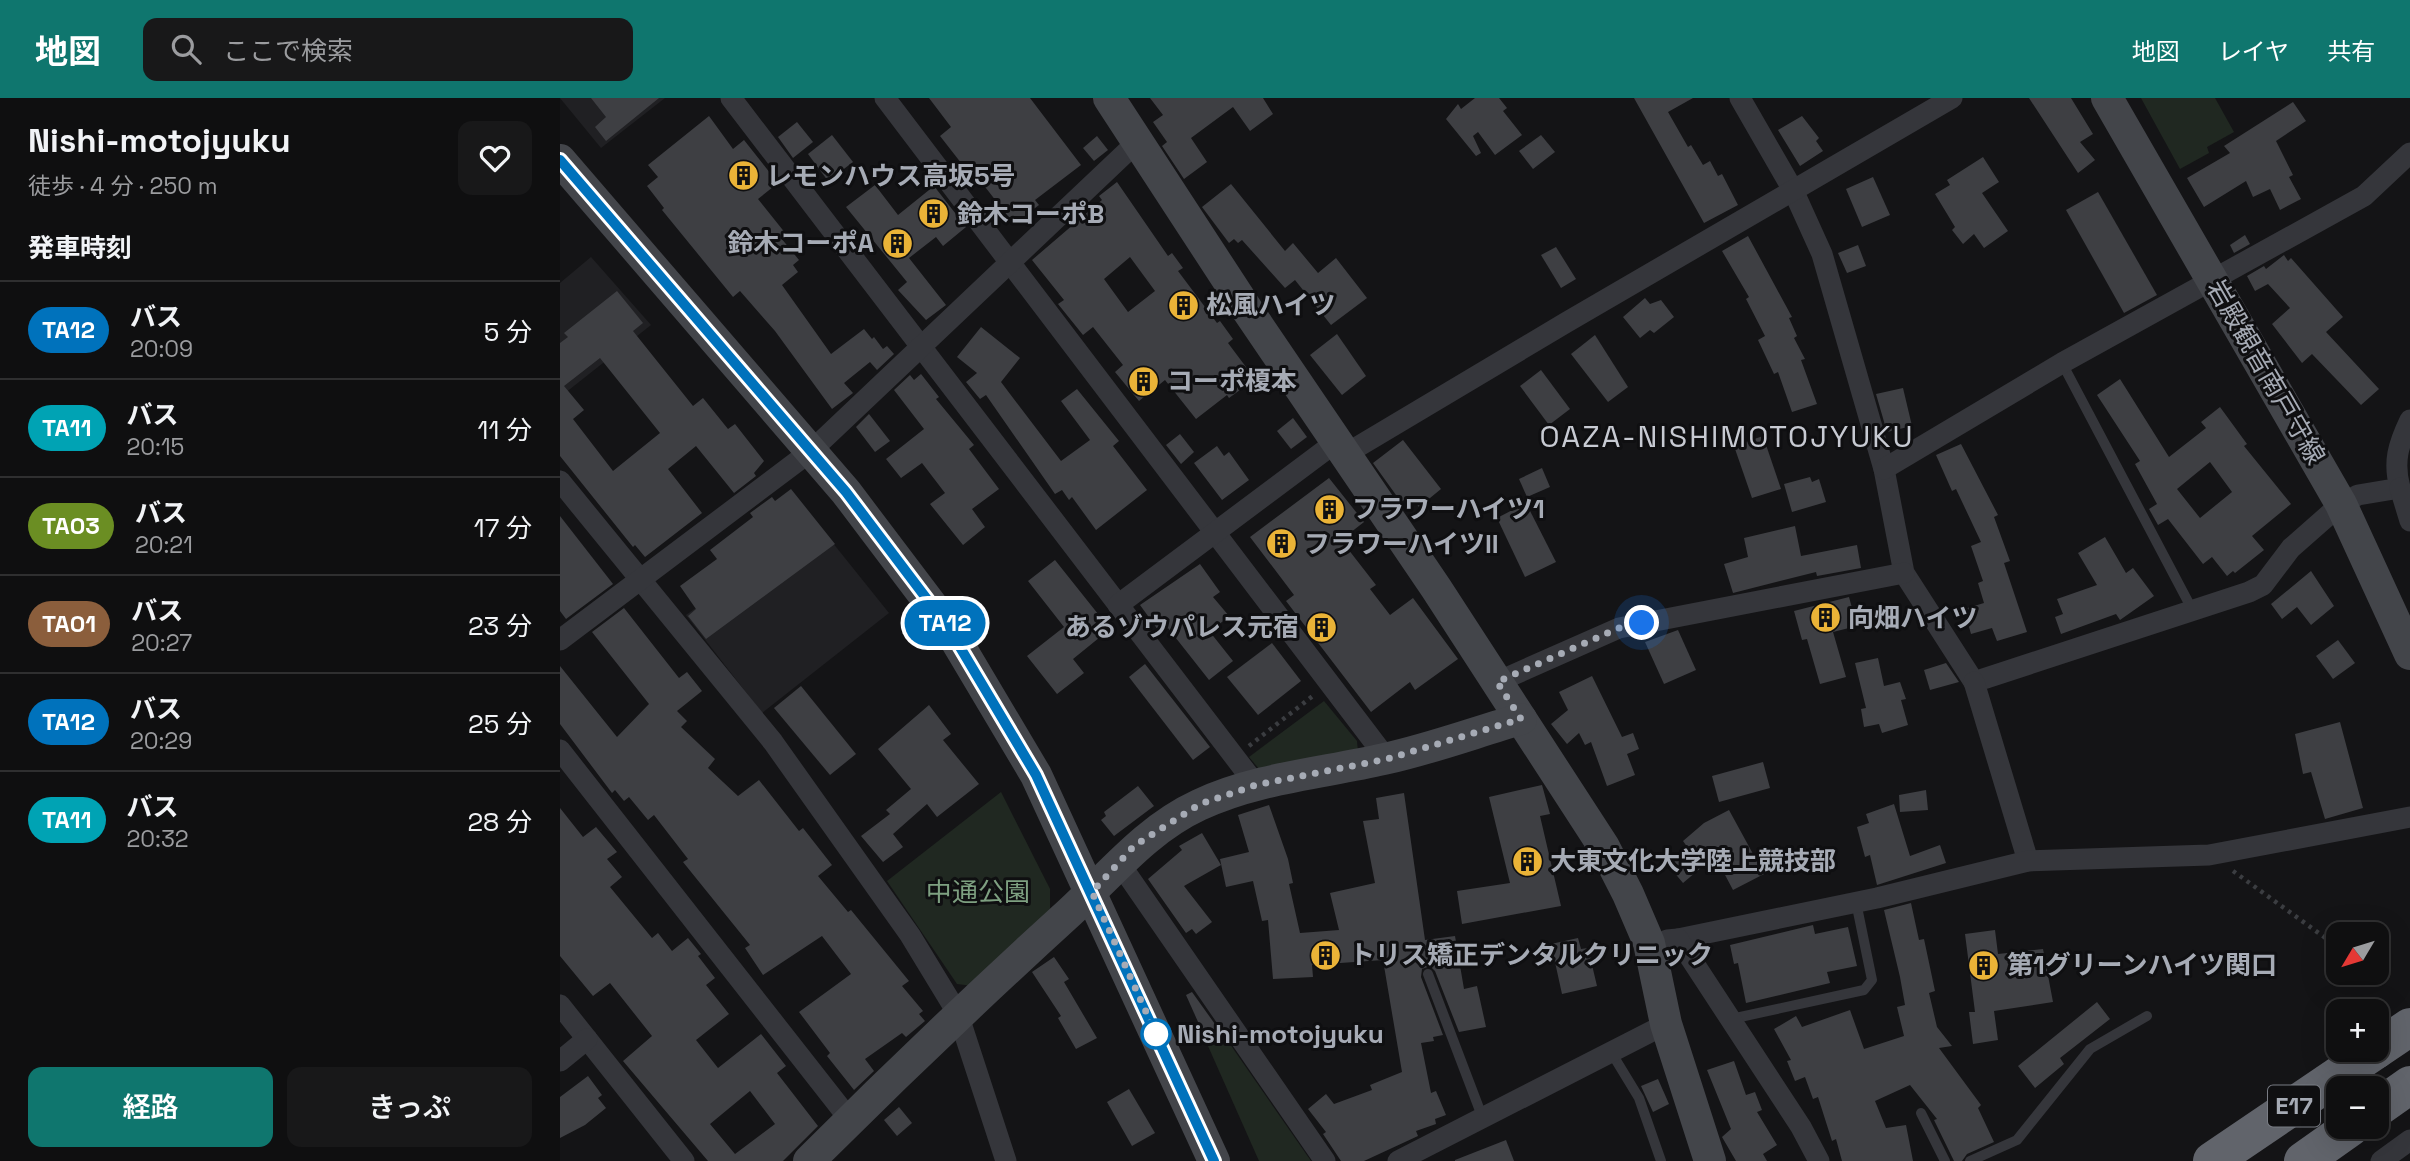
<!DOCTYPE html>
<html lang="ja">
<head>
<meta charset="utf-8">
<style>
	body { margin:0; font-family:"Space Grotesk","Noto Sans JP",sans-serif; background:#181819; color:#f1f3f6; height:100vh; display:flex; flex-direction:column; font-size:26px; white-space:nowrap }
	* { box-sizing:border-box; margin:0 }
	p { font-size:23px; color:#9b9c9f }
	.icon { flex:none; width:38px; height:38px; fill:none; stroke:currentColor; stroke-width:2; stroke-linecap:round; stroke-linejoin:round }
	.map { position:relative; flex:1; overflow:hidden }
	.drawer { display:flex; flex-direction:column; background:#0f0f10; width:560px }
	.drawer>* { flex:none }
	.badge { padding:0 14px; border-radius:23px; font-size:24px; line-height:46px }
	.needle { width:46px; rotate:232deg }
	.controls { position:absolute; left:1766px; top:824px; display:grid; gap:14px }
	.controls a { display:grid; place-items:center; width:63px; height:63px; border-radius:14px; background:#0f0f10; box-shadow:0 7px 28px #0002,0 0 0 2px #2f2f30; font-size:35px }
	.you { position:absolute; width:35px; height:35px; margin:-18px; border:5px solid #fff; border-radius:50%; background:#1a73e8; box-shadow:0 0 0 10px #1a73e833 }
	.map>.badge { position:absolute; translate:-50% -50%; box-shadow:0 0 0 4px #fff }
	h2 { padding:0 28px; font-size:26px; line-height:63px }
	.round { display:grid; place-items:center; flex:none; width:74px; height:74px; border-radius:14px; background:#181819 }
	.overview { display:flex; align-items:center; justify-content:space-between; height:119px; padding:0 28px }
	h1 { font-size:33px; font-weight:600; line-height:52px }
	.primary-button { display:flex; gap:14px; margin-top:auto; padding:14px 28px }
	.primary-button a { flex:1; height:80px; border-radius:14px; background:#0f766e; color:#fff; font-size:28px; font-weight:600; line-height:80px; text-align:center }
	.primary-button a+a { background:#181819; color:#f1f3f6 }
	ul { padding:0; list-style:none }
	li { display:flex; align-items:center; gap:21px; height:98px; padding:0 28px; border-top:2px solid #2f2f30 }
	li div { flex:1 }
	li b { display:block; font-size:26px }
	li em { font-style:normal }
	li .badge { min-width:77px; font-weight:700; text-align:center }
	header { display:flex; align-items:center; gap:42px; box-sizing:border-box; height:98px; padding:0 35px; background:#0f766e; color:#fff }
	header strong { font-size:33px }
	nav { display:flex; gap:38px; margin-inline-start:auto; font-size:24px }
	.search { width:490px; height:63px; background:#181819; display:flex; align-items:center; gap:18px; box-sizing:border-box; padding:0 24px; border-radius:14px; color:#9b9c9f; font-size:26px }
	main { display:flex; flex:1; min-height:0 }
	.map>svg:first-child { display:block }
	.built { fill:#202023 }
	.green { fill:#202821 }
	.building { fill:#3e3f43; fill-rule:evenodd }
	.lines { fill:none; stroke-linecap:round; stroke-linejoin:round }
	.path { stroke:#3b3d41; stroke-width:4.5; stroke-dasharray:3.5 5; stroke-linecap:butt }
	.lane { stroke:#35363b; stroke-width:10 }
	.street { stroke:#35363b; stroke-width:21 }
	.secondary { stroke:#43454a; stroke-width:32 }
	.highway { stroke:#61646b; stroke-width:38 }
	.line-casing { stroke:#fff; stroke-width:16 }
	.line { stroke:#0072bc; stroke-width:10 }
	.walk { stroke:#a6abb5; stroke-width:7; stroke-dasharray:0 12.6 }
	.stop-dot { fill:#fff; stroke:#0072bc; stroke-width:3.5 }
	.labels { text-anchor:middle; stroke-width:6; stroke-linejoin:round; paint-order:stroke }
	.shield { fill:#0f0f11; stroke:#797c84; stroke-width:2 }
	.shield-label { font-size:24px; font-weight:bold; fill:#a6abb5 }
	.poi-label { font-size:26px; font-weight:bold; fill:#a6abb5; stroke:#0f0f11; text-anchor:start }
	.street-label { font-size:26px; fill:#a6abb5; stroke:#0f0f11 }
	.park-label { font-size:26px; fill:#7ea081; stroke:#0f0f11 }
	.stop-label { font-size:26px; font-weight:bold; fill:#a6abb5; stroke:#0f0f11; text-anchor:start }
	.quarter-label { font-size:30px; letter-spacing:2px; fill:#c7cad2; stroke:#0f0f11 }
</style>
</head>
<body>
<header>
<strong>地図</strong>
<div class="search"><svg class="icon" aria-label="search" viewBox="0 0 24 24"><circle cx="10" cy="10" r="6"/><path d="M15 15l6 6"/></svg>ここで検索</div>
<nav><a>地図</a><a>レイヤ</a><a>共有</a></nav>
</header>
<main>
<section class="drawer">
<div class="overview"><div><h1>Nishi-motojyuku</h1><p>徒歩 · 4 分 · 250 m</p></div><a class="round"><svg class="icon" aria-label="heart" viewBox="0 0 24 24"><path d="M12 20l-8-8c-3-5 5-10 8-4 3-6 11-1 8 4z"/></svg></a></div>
<h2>発車時刻</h2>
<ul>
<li><span class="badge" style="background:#0072bc;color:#fff">TA12</span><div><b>バス</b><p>20:09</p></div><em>5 分</em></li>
<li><span class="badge" style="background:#00a3b4;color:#fff">TA11</span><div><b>バス</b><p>20:15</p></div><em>11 分</em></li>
<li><span class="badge" style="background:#6b8e23;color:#fff">TA03</span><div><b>バス</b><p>20:21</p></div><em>17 分</em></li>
<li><span class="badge" style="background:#8b5e3c;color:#fff">TA01</span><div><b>バス</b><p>20:27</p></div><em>23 分</em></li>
<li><span class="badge" style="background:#0072bc;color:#fff">TA12</span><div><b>バス</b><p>20:29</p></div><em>25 分</em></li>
<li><span class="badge" style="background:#00a3b4;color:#fff">TA11</span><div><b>バス</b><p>20:32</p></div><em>28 分</em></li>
</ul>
<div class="primary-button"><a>経路</a><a>きっぷ</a></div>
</section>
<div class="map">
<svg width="1850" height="1063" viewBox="0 0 1850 1063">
	<rect width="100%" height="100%" fill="#141416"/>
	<g class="built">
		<path d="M0 0H105L41 50Z"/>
		<path d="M31 159 91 227 0 299V185Z"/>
		<path d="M256 424 329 515 202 615 126 517Z"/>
	</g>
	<g class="green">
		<path d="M1581 0H1655L1674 34 1647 49 1649 55 1620 71Z"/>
		<path d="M764 603 797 643 798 654 700 672 689 659Z"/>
		<path d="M441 694 490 791V813L413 888 397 886 327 783Z"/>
		<path d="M665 939 751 1063H699L648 948Z"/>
	</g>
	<g class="building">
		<path d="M31 0H99L46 43 35 29 46 19Z"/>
		<path d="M369 0H470L521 67 475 102 479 107 454 126 408 67 405 70 380 38 391 29Z"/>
		<path d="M590 0H703L713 16 690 33 673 9 631 40 647 64 624 81 602 48 607 44 593 24 603 17Z"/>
		<path d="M915 0H939L947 10 943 13 962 37 935 57 918 34 913 38 921 55 916 58 886 21 898 6 901 11Z"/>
		<path d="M1074 0H1133L1108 14 1128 49 1131 47 1143 67 1150 63 1158 78 1162 76 1178 107 1144 125Z"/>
		<path d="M1469 0H1511L1533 36 1520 44 1535 62 1518 75Z"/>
		<path d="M1733 4 1746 23 1716 43 1733 77 1729 79 1741 101 1720 112 1710 91 1693 99 1686 83 1644 109 1627 80 1670 55 1664 48Z"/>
		<path d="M149 18 173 51 184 42 218 85 198 101 226 136 221 140 239 162 233 167 238 174 222 187 271 256 304 231 312 241 314 239 323 251 327 248 334 256 317 272 310 264 284 285 293 295 272 311 215 233 180 193 173 199 102 112 104 110 87 88 98 79 88 67Z"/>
		<path d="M1242 18 1259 40 1256 43 1263 53 1240 68 1218 32Z"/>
		<path d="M237 24 253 44 233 60 218 39Z"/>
		<path d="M272 37 293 64 268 83 248 56Z"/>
		<path d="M981 37 995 54 973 71 959 53Z"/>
		<path d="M537 38 548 52 534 63 523 50Z"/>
		<path d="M1423 59 1439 84 1422 95 1448 133 1424 150 1414 136 1403 146 1392 132 1395 129 1375 96 1390 87 1387 82Z"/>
		<path d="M1313 79 1330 117 1302 129 1286 91Z"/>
		<path d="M557 84 608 158 612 155 623 170 618 173 657 225 660 223 673 241 668 245 695 281 669 300 667 297 636 321 605 282 579 303 555 274 563 267 533 229 523 237 498 206 504 202 472 162 542 102 539 98ZM570 159 595 193 568 214 544 181Z"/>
		<path d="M671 86 725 153 733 145 758 175 776 160 807 200 771 227 735 182 725 190 682 142 678 145 674 141 669 145 642 109Z"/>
		<path d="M315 87 338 117 374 88 406 129 383 148 376 139 349 160 386 207 366 222 338 192 347 184 286 109Z"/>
		<path d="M1538 94 1597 197 1564 215 1506 112Z"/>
		<path d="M1685 137 1690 146 1674 155 1670 147Z"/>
		<path d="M1188 138 1232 219 1229 220 1237 238 1234 240 1245 261 1241 262 1257 306 1232 314 1218 274 1214 276 1198 242 1205 238 1186 201 1189 199 1162 153Z"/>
		<path d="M1298 147 1306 168 1287 175 1278 155Z"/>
		<path d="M996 149 1016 181 1001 190 981 157Z"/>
		<path d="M1724 157 1728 163 1731 160 1783 219 1766 234 1819 291 1801 307 1752 256 1742 265 1712 226 1730 210 1708 186 1695 193 1687 178 1704 168 1706 171Z"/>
		<path d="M57 193 83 225 73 233 133 308 143 300 168 331 175 326 204 363 194 375 196 378 174 395 136 348 108 371 142 415 85 459 75 447 73 449 0 358V245L8 239 4 235ZM40 260 100 335 53 373 13 321 24 312 4 288Z"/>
		<path d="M1085 200 1090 206 1101 202 1114 219 1094 235 1090 232 1080 240 1063 219Z"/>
		<path d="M421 229 460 260 441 284 501 363 530 342 501 303 517 291 559 343 553 348 587 392 536 432 512 399 509 402 502 392 495 396 426 297 420 301 406 284 417 275 397 259Z"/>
		<path d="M777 236 806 278 782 297 750 257Z"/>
		<path d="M1035 237 1068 289 1048 304 1011 256Z"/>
		<path d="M981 272 1010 311 989 327 960 288Z"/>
		<path d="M361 276 379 299 376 301 414 347 409 351 439 391 412 411 425 429 403 447 370 406 385 395 362 365 341 380 326 361 364 331 334 292 350 277 354 282Z"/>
		<path d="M1560 281 1609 359 1646 330 1641 324 1660 309 1687 346 1684 348 1731 406 1692 438 1704 452 1675 475 1673 473 1667 478 1652 459 1643 466 1608 421 1598 427 1589 411 1597 406 1575 366 1580 363 1537 297ZM1650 364 1672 394 1640 420 1617 391Z"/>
		<path d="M1343 290 1352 328 1327 334 1316 296Z"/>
		<path d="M309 316 330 343 315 354 296 329Z"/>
		<path d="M733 320 747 339 731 351 717 333Z"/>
		<path d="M620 336 634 354 621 366 606 347Z"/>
		<path d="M1203 338 1221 391 1192 400 1174 348Z"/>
		<path d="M843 342 881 391 859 409 850 398 841 404 813 365Z"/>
		<path d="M1401 346 1438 417 1434 419 1450 463 1444 465 1467 534 1437 543 1432 530 1411 536 1404 511 1424 505 1418 485 1423 483 1411 448 1421 444 1396 391 1392 393 1376 357Z"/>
		<path d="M657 348 664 358 669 354 689 382 662 402 634 365Z"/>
		<path d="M982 370 990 389 967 399 959 381Z"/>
		<path d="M1250 379 1252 384 1259 381 1266 404 1232 414 1224 386Z"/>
		<path d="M769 380 804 424 781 442 816 487 810 491 830 517 853 500 898 561 855 592 850 584 811 614 726 503 734 497 690 439Z"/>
		<path d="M231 391 275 446 146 541 128 518 136 511 120 488 157 461 150 452 193 419 190 415 212 399 215 403Z"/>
		<path d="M966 405 996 464 965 479 937 420Z"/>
		<path d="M0 418 53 486 6 521 0 513Z"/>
		<path d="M1235 428 1241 458 1297 447 1301 470 1257 478 1256 474 1173 495 1164 466 1188 459 1184 440Z"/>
		<path d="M1545 439 1566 475 1573 470 1594 498 1560 522 1556 516 1501 536 1495 519 1503 516 1497 501 1537 487 1518 455Z"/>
		<path d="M495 462 550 531 513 561 524 575 497 596 467 558 504 529 468 483Z"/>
		<path d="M640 466 660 494 653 499 669 518 650 534 673 563 649 582 608 530 601 536 580 507Z"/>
		<path d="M1751 473 1774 508 1751 527 1737 509 1722 521 1711 506Z"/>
		<path d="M1289 499 1297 528 1273 534 1286 579 1260 586 1247 541 1242 542 1234 513Z"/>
		<path d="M64 510 119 580 127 574 142 593 117 613 127 623 121 629 155 661 148 670 178 698 199 682 239 733 243 730 272 767 258 778 288 814 291 812 349 883 342 888 363 913 359 916 365 923 346 939 342 935 305 961 314 973 294 992 267 958 270 955 239 914 291 876 262 838 203 877 185 850 190 847 123 764 128 761 94 717 88 722 69 699 64 703 55 692 52 695 0 626V568L57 639 89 606 32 534Z"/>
		<path d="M1118 532 1136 572 1104 586 1085 544Z"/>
		<path d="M1778 542 1795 565 1773 581 1756 558Z"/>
		<path d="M712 545 741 583 698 617 667 579Z"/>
		<path d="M1318 560 1324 588 1340 584 1346 601 1341 602 1348 627 1322 635 1319 626 1304 629 1301 611 1306 610 1295 565Z"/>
		<path d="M1386 565 1399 584 1370 592 1364 572Z"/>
		<path d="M585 566 650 649 633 662 569 579Z"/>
		<path d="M1032 578 1062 639 1073 635 1079 651 1067 656 1075 677 1047 688 1031 644 1025 647 1019 635 1007 646 991 626 1008 612 999 594Z"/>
		<path d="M241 588 296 656 270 677 214 610Z"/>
		<path d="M369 607 391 636 383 642 419 686 377 719 367 706 333 736 343 749 323 764 301 738 330 716 326 712 351 691 318 651Z"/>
		<path d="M1780 624 1803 710 1765 721 1751 674 1743 676 1735 636Z"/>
		<path d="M1203 664 1210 690 1159 704 1152 678Z"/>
		<path d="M982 687 990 716 980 718 1001 808 902 826 897 793 950 785 929 699Z"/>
		<path d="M578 688 594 708 554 738 541 722 546 718 544 714Z"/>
		<path d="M1366 692 1368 712 1340 714 1339 697Z"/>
		<path d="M844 695 865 842 895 838 904 891 917 888 926 929 899 934 875 873 870 868 862 871 861 879 883 937 873 939 874 943 861 945 871 995 876 993 886 1017 875 1021 876 1026 856 1033 858 1038 804 1063H781L763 1036 766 1034 748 1011 766 996 774 1006 812 992 810 987 842 974 823 862 752 867 753 879 713 881 708 822 702 823 693 783 666 789 660 761 689 754 678 717 709 707 728 761 733 785 729 786 740 835 779 832 770 795 815 785 803 723 819 721 816 700Z"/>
		<path d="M1334 706 1350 758 1380 747 1386 765 1317 787 1310 757 1305 759 1297 729 1309 725 1306 716Z"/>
		<path d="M0 710 23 739 36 729 57 754 47 761 62 779 50 789 92 840 98 835 112 853 128 840 141 856 138 858 155 880 146 887 169 916 136 942 158 970 201 936 226 968 217 975 258 1028 223 1063H148L63 963 92 938 50 885 33 898 0 858ZM190 993 215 1026 175 1056 150 1026Z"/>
		<path d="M1169 712 1204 776 1173 792 1155 758 1123 785 1108 767 1128 750 1123 743 1144 725Z"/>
		<path d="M642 735 661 767 624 788 652 824 636 836 632 831 626 835 588 781 622 752 619 748Z"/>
		<path d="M1351 805 1359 842 1364 841 1375 893 1369 895 1377 929 1392 948 1379 950 1421 1007 1418 1010 1434 1044 1407 1056 1402 1063H1394L1374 1022 1377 1021 1350 987 1315 1003 1326 1030 1346 1027 1353 1063H1282L1276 1041 1272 1043 1258 999 1253 1001 1245 979 1235 983 1227 963 1231 962 1214 931 1236 918 1242 929 1290 912 1304 951 1344 938 1337 909 1345 907 1340 879 1324 812Z"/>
		<path d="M1253 827 1255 836 1288 829 1297 868 1267 874 1270 885 1186 905 1178 865 1174 866 1170 847Z"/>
		<path d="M1435 832 1438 856 1483 851 1493 904 1434 913 1438 942 1413 946 1409 914H1415L1405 836Z"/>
		<path d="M1018 840 1021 851 1028 850 1037 888 1002 896 991 846Z"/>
		<path d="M494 859 509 881 504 884 537 940 516 951 498 920 501 918 472 874Z"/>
		<path d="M632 894 662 936 647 944 626 897Z"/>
		<path d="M1537 904 1550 921 1500 960 1504 966 1475 990 1458 968Z"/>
		<path d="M1174 963 1186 997 1195 994 1202 1012 1197 1014 1217 1047 1203 1056 1207 1063H1176L1162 1039 1171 1031 1147 972Z"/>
		<path d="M28 978 42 997 38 1000 46 1010 25 1027 0 1040V999Z"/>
		<path d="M1098 981 1109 1006 1093 1014 1081 988Z"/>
		<path d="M569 991 595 1035 572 1048 547 1004Z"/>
		<path d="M339 1009 352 1025 337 1038 324 1022Z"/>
		<path d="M946 1042 954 1063H895V1062Z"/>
	</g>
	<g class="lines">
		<g class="path">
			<path d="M689 648 754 597"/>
			<path d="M1673 773 1778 849"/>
		</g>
		<g class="lane">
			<path d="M1502 265 1633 513"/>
			<path d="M868 876 922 1018"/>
			<path d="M1171 921 1304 892 1312 882 1296 804"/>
			<path d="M1051 954 1079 1000 1101 1063"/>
			<path d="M1361 1015 1385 1063"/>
			<path d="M1410 1063 1457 1042 1530 951 1587 918"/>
		</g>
		<g class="street">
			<path d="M171 0 696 687"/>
			<path d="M325 0 827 661"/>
			<path d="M1180 0 1233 92 1262 156 1324 371 1344 475 1414 584 1689 494 1703 487 1731 450 1781 406 1798 397 1840 390C1833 364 1838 347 1850 322"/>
			<path d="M784 357 1007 224 1392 0"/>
			<path d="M1324 371 1502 265 1804 98 1850 55"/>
			<path d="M0 383 213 644 350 837 398 916 446 1063"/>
			<path d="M1840 390 1850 423"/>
			<path d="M558 507 776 344"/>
			<path d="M0 542 251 353 577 44"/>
			<path d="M937 584 1059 530 1344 475"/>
			<path d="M1414 584 1468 763"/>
			<path d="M0 652 290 1022"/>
			<path d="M560 766 765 1063"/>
			<path d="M1118 841 1317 800 1468 763 1649 757 1850 719"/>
			<path d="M1107 842 1118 841 1241 1029 1259 1063"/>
			<path d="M0 907 124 1063"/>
			<path d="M0 963 27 941"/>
			<path d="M838 1063 1106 926"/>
			<path d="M1821 1063 1850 1042"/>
		</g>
		<g class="secondary">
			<path d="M549 0 688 213 876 490 1044 749 1068 796 1089 845 1106 926 1150 1063"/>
			<path d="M1547 0 1781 406 1850 556"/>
			<path d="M0 62 286 394 388 529 476 677 654 1063"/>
			<path d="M249 1063C334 978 421 895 510 814 551 776 587 731 639 707 696 680 763 675 824 661 870 651 916 634 961 621"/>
		</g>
		<g class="highway">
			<path d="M1816 952 1850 929"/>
			<path d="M1816 1011 1850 987"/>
			<path d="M1652 1063 1816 952"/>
			<path d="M1743 1063 1791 1029"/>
		</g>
	</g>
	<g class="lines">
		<defs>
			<path id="line" d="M0 62 286 394 388 529 476 677 654 1063"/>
		</defs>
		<use href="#line" class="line-casing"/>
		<use href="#line" class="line"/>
		<path class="walk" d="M596 936 532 794 574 748 640 706 696 687 827 661 961 621 937 584 1059 530 1082 525"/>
	</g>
	<defs>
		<symbol id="building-disc" viewBox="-11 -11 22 22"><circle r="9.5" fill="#eab337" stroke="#0f0f11"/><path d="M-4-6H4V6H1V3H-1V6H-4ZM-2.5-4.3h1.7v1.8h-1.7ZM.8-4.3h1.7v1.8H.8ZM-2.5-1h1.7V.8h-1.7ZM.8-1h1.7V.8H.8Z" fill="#111"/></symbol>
	</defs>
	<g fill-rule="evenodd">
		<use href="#building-disc" x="166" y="60" width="35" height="35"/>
		<use href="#building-disc" x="356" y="98" width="35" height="35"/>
		<use href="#building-disc" x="320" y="128" width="35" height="35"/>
		<use href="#building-disc" x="606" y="190" width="35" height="35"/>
		<use href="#building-disc" x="566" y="266" width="35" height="35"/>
		<use href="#building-disc" x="752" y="394" width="35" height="35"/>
		<use href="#building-disc" x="704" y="428" width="35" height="35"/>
		<use href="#building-disc" x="1248" y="502" width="35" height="35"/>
		<use href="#building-disc" x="744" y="512" width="35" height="35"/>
		<use href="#building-disc" x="950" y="746" width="35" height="35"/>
		<use href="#building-disc" x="748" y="840" width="35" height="35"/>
		<use href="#building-disc" x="1406" y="850" width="35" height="35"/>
	</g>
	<circle class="stop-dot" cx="596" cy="936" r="14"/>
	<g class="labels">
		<rect class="shield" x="1708" y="987.5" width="52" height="41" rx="5"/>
		<g class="shield-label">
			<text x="1734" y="1016">E17</text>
		</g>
		<g class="poi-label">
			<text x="206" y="87">レモンハウス高坂5号</text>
			<text x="397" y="125">鈴木コーポB</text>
			<text x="314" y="154" text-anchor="end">鈴木コーポA</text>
			<text x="646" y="216">松風ハイツ</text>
			<text x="607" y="292">コーポ榎本</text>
			<text x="792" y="420">フラワーハイツ1</text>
			<text x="744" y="455">フラワーハイツII</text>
			<text x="1288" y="529">向畑ハイツ</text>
			<text x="739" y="538" text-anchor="end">あるゾウパレス元宿</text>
			<text x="990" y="772">大東文化大学陸上競技部</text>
			<text x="789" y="866">トリス矯正デンタルクリニック</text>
			<text x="1447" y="876">第1グリーンハイツ関口</text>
		</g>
		<g class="street-label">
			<text transform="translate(1706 274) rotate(60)" y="9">岩殿観音南戸守線</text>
		</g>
		<g class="park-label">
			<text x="418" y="803">中通公園</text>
		</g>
		<g class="stop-label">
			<text x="617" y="945">Nishi-motojyuku</text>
		</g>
		<g class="quarter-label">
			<text x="1167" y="349">OAZA-NISHIMOTOJYUKU</text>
		</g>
	</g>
</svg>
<div class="controls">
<a><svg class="needle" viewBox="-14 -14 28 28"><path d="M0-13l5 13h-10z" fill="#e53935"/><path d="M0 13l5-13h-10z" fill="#9b9c9f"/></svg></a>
<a>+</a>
<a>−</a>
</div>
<div class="you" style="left:1082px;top:525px"></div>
<b class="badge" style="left:385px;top:525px;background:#0072bc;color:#fff">TA12</b>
</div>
</main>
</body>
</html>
